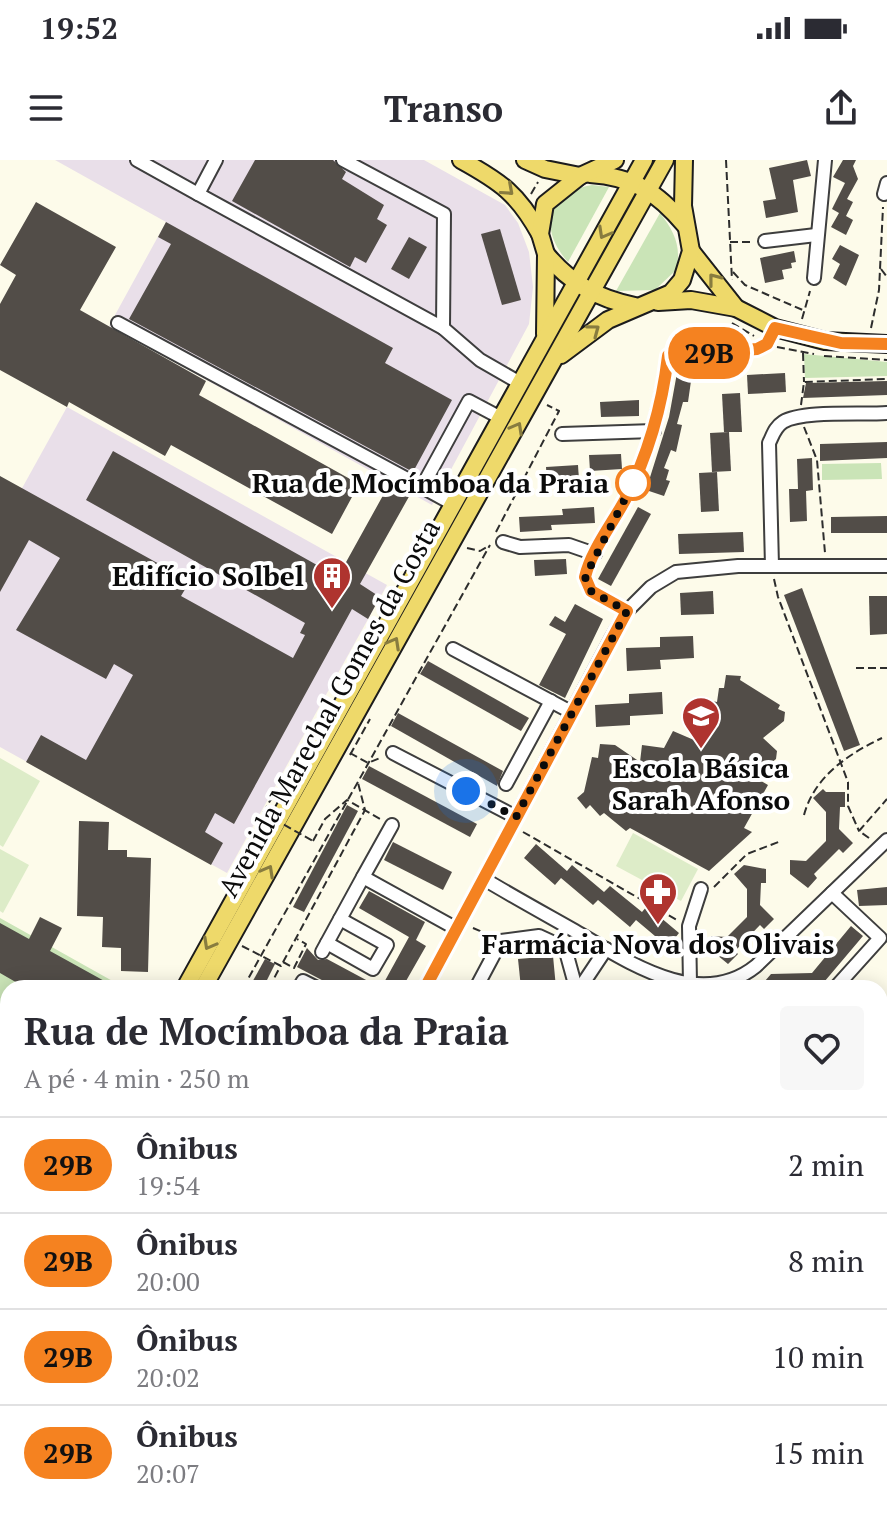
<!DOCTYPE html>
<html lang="pt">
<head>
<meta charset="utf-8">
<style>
	body { margin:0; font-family:"PT Serif",serif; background:#f7f7f7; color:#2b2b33; height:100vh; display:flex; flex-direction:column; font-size:30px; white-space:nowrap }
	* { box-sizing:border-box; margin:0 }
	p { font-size:26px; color:#7c7c81 }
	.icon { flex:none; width:44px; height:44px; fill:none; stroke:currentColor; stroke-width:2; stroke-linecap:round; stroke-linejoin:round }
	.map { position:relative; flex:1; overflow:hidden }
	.panel { position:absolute; left:0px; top:820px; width:888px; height:538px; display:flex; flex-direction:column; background:#fff; border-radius:24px 24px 0 0; box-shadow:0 4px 20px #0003 }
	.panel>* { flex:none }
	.badge { padding:0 16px; border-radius:26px; font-size:28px; line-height:52px }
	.you { position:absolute; width:40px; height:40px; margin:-20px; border:6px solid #fff; border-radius:50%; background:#1a73e8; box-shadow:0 0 0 12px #1a73e833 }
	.map>.badge { position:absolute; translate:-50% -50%; box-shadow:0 0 0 4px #fff }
	.round { display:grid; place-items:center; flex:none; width:84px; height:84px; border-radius:8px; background:#f7f7f7 }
	.overview { display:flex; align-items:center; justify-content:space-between; height:136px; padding:0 24px }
	h1 { font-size:38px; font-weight:600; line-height:60px }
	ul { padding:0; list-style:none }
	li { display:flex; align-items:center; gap:24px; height:96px; padding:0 24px; border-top:2px solid #e1e1e2 }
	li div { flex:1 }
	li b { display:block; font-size:30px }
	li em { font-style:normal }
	li .badge { min-width:88px; font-weight:700; text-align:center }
	.status { display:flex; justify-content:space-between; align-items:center; height:56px; padding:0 40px; background:#fff; direction:ltr }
	.status svg { height:22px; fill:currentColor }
	header { display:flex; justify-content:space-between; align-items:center; height:104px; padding:0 24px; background:#fff; font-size:36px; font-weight:600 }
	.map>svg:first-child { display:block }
	.industrial { fill:#e9dfe9 }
	.green { fill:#cae4b7 }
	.pitch { fill:#ddecc8 }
	.building { fill:#524d48 }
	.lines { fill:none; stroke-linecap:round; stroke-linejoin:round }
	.minor-casing { stroke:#3e3e3e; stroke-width:16 }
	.major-casing { stroke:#1c1c1c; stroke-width:20 }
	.path { stroke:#2d2d2d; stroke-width:2; stroke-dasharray:8 4; stroke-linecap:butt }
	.minor { stroke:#fff; stroke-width:12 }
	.major { stroke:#eed96a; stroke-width:16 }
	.path-bridge { stroke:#2d2d2d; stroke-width:2; stroke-dasharray:8 4; stroke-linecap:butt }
	.oneway { stroke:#887c3f }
	.line-casing { stroke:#fff; stroke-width:18 }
	.line { stroke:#f58220; stroke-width:12 }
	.walk { stroke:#0b0b0b; stroke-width:8; stroke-dasharray:0 14.4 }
	.stop-dot { fill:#fff; stroke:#f58220; stroke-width:4 }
	.labels { text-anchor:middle; stroke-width:8; stroke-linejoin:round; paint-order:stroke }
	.stop-label { font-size:28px; font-weight:bold; fill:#0b0b0b; stroke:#fff; text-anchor:end }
	.poi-label { font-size:28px; font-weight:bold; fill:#0b0b0b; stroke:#fff }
	.street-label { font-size:28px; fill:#0b0b0b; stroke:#fff }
</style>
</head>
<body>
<div class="status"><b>19:52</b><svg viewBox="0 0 49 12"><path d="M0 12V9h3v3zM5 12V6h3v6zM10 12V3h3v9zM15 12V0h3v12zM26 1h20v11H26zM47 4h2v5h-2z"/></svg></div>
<header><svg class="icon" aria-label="menu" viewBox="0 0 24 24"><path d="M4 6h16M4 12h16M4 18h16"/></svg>Transo<svg class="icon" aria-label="share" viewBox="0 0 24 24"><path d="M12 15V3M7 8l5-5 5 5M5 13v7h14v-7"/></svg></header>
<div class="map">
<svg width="887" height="1357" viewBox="0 0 887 1357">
	<rect width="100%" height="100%" fill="#fdfbea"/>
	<g class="industrial">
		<path d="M55 0H424L505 45 518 63 529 92 533 127 529 164 432 345 109 166 166 62Z"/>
		<path d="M67 247 387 425 227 713 0 587V368Z"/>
		<path d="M0 916 8 920V1094L0 1089Z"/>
	</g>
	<g class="green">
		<path d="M592 25 609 27 568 102C538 69 547 33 592 25Z"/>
		<path d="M660 53C674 71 682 87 676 110L655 130 616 131Z"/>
		<path d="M804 194 887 202V216L805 218Z"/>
		<path d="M881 303 882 319 822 320V304Z"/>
		<path d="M0 758 125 828H8V920L0 916Z"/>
	</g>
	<g class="pitch">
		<path d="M0 598 40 621 3 687 0 685Z"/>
		<path d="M633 673 698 709 681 741 616 706Z"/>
		<path d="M0 689 29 705 3 753 0 751Z"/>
	</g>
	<g class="building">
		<path d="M255 0H333L346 12 342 19 384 45 377 59 387 65 366 103 355 97 350 107 232 41Z"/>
		<path d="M807 0 811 16 793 20 798 52 766 58 763 41 776 39 769 8Z"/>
		<path d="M843 0H856L853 6 858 19 847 39 853 42 846 56 853 60 846 75 831 67 839 53 832 49 845 23 833 17Z"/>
		<path d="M36 42 116 87 80 150 206 221 199 235 359 324 332 374 171 285 165 296 69 242 67 247 0 210V144L16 115 0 105Z"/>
		<path d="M166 62 393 188 385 203 452 240 413 312 129 159 171 84 158 77Z"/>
		<path d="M500 69 521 140 502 145 481 74Z"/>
		<path d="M409 77 427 87 409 119 391 109Z"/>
		<path d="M840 85 859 95 846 126 833 118 840 104 832 99Z"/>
		<path d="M794 91 796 102 791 103 792 108 782 110 784 119 765 123 760 98Z"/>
		<path d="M677 213 687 215 686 220 691 221 688 242H683L677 264 682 265 676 292 671 290 664 308 669 310 666 320 670 321 664 336 646 330 669 257Z"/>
		<path d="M785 213 786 232 748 234 747 215Z"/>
		<path d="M887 221V235L803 238 806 223Z"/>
		<path d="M740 233 742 272H724L722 234Z"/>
		<path d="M639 240V256L601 257 600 242Z"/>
		<path d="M729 272 731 311 712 312 710 273Z"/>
		<path d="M887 282V298L820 301V284Z"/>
		<path d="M113 291 333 414 335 410 340 413 391 321 411 333 360 424 380 437 368 459 352 449 234 664 215 653 205 672 223 683 211 705 26 602 41 575 86 600 133 515 114 504 106 519 16 470 60 398 29 380 0 432V316L190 421 181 436 293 498 305 475 300 473 305 463 86 340Z"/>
		<path d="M621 294 622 309 590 311 589 295Z"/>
		<path d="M812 298 813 330 806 331 807 361 790 362 789 329H798L797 299Z"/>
		<path d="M578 305 579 320 547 322 546 307Z"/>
		<path d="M717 312 719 351 701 352 699 313Z"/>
		<path d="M594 347 595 363 551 365 552 370 520 372 519 357 563 355 562 349Z"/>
		<path d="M638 347 651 354 611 426 598 419Z"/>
		<path d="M887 356V373H831V357Z"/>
		<path d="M743 372 744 392 679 394 678 374Z"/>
		<path d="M566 399 567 414 535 416 534 400Z"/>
		<path d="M802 428 860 585 844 591 784 435Z"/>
		<path d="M713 431 714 454 681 455 680 433Z"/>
		<path d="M869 436H887V474L870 475Z"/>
		<path d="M575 444 603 459 565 538 539 525 566 474 549 465 555 456 565 462Z"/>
		<path d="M693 476 694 498 660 500 661 509 627 511 626 488 660 487V477Z"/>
		<path d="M428 501 529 558 521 571 420 514Z"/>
		<path d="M726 515 741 516 740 520 780 545 778 549 785 552 784 561 763 578 777 591 776 599 754 617 768 625 744 668 752 672 709 711 630 668 626 671 604 653 600 656 590 645 586 649 577 638 584 632 592 597 598 598 600 584 615 585 640 602 642 585 664 588 673 571 701 583 704 554 710 555 712 541 717 542 719 528H724Z"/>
		<path d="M662 532 663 554 630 556V565L596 567 595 545 629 543V534Z"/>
		<path d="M398 553 503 611 497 626 391 566Z"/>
		<path d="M369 606 477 664 470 677 362 619Z"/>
		<path d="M823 629 826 632H845V647H840L839 669 853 683 843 693 839 689 814 714 817 718 808 728 790 714V700L806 701 826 681V652L813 638Z"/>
		<path d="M347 645 358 651 304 752 293 747Z"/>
		<path d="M79 661 109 662 108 690H127V697L151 698 148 812 121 811V788L102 787 103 757 77 756Z"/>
		<path d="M393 682 452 712 443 730 384 700Z"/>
		<path d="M536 684 567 711 572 705 604 732 610 726 642 752 647 746 679 773 668 787 636 760 630 767 598 740 593 745 561 718 555 725 524 698Z"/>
		<path d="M744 705 766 709V723H761L760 745 774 759 764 769 760 765 735 791 738 794 728 804 711 790V776L727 777 747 757V729L734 714Z"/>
		<path d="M887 727V745L859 746 857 730Z"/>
		<path d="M369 731 425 762 416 780 426 786 402 828H337L297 807 307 788 318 800 327 799 381 828 409 777 359 748Z"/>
		<path d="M40 757 62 768 50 791 117 828H26L0 813V763L29 779Z"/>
		<path d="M851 766 863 776 819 828H759L771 814 812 813Z"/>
		<path d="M553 796 556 828H521L518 799Z"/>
		<path d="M265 799 275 804 263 828H249Z"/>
	</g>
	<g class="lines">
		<defs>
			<g id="minor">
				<path d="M137 0 198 34"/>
				<path d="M216 0 198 34 443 168"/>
				<path d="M343 0 444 54 443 168 480 200 520 223"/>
				<path d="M884 34 887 23"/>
				<path d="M765 81 816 75"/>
				<path d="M814 118 825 0"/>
				<path d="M118 163 422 327"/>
				<path d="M562 274 654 271"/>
				<path d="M453 344 422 327 469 241 501 258"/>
				<path d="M503 382 520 387 569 385 595 394"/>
				<path d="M772 406 769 283C773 275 775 267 783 262 803 250 863 255 887 253"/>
				<path d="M627 451 591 431 585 417C593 384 620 354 634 323 652 281 662 241 668 196L757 189 767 184 775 168"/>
				<path d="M453 489 571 552"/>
				<path d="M393 593 516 657"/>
				<path d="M506 624 551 541"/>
				<path d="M363 717 392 665"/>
				<path d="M484 719C514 737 545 754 575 771 627 801 699 852 756 806L887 680"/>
				<path d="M832 733 880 778 835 828"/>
				<path d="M327 783 373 809 387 785 340 759"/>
				<path d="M322 792 363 717 457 769"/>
				<path d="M690 823 689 766 701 729"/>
				<path d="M299 828 303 821 317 828"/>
				<path d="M425 828 611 479 627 451 651 427 676 412 738 406H887"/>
				<path d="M476 828 501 781 539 776 565 788 576 828"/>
				<path d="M580 828 606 789"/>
				<path d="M880 890 887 888"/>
				<path d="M880 1079 887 1078"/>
				<path d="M0 1105 4 1107"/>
				<path d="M880 1175 887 1176"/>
				<path d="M0 1234 8 1239"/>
				<path d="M286 1357 287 1350"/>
				<path d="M686 1357V1356"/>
			</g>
			<g id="major">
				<path d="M461 0C501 22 518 34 540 74"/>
				<path d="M525 0 545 9 580 16"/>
				<path d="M590 14C634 17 657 32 685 65"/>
				<path d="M691 91 736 148"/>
				<path d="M546 94C570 123 598 139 635 146"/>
				<path d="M658 142 691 140 736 148 775 168 825 181 887 184"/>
				<path d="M545 174 546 94 540 74 545 44 580 16 615 0"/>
				<path d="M561 195 608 160 671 133 682 120 691 91 683 46 684 0"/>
				<path d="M185 828 644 0"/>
				<path d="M203 828 665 0"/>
				<path d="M0 1158 8 1146"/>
				<path d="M0 1195 8 1180"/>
			</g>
		</defs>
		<use href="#minor" class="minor-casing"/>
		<use href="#major" class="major-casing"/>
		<g class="path">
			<path d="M726 0 732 120"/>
			<path d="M531 34 538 22"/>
			<path d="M730 82H751"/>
			<path d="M881 109 887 117"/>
			<path d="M733 112 745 125 805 151"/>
			<path d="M802 159 810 131"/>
			<path d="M732 163 754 176"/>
			<path d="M871 168 879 130 883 47"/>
			<path d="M777 187 814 194"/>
			<path d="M803 193 804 222"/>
			<path d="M824 196 887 200"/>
			<path d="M801 245 804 222 887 219"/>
			<path d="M804 267 817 300 825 393"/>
			<path d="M496 372 559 251 547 245"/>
			<path d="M467 388 480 391 487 387"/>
			<path d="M774 419 778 437 848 622V646L859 671"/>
			<path d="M856 508H887"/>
			<path d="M350 593 368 603 380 598"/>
			<path d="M350 595 370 559"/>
			<path d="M263 653 274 634"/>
			<path d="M804 655C814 617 848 594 882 578"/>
			<path d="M523 672 677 760"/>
			<path d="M869 678 859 671 887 639"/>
			<path d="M313 681 325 659 347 640 382 660"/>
			<path d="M714 727 747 694 781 681"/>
			<path d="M473 768 489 775"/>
			<path d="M242 786 281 806 365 650 358 623"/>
			<path d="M283 802 294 808 306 784 297 779"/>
			<path d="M243 828 490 385"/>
			<path d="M269 828 280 807"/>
			<path d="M887 1021H882L887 1047"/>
			<path d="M0 1219 5 1209"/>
		</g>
		<use href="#minor" class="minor"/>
		<use href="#major" class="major"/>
		<path class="path-bridge" d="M263 653 313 681"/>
	</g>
	<defs><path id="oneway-chevron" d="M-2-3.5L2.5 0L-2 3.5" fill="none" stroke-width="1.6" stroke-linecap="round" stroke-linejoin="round" transform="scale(2)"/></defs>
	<g class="oneway">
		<use href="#oneway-chevron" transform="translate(508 30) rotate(42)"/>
		<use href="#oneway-chevron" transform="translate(604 73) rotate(119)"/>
		<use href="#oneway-chevron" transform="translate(714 119) rotate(-128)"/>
		<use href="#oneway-chevron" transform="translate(594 170) rotate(-37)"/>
		<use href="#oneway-chevron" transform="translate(517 268) rotate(-61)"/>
		<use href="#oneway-chevron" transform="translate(394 483) rotate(-61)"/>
		<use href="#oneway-chevron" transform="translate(268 711) rotate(-61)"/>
		<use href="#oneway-chevron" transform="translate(209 784) rotate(119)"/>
	</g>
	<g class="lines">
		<defs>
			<path id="line" d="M425 828 627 451 591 431 585 417C591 391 612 364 625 340 649 293 662 247 668 196L757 189 767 184 775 168 841 183 887 184"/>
		</defs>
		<use href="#line" class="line-casing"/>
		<use href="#line" class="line"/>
		<path class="walk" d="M466 631 516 657 627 451 591 431 585 417 633 323"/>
	</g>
	<defs>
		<symbol id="building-pin" viewBox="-11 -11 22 30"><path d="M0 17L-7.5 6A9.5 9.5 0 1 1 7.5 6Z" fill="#af342f" stroke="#fff"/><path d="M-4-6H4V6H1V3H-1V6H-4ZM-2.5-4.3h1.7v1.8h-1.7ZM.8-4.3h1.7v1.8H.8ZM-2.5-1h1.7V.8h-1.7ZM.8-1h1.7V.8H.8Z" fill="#fff"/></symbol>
		<symbol id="school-pin" viewBox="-11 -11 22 30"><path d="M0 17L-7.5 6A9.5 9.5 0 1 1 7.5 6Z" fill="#af342f" stroke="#fff"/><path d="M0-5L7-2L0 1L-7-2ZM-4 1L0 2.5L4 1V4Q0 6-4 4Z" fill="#fff"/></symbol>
		<symbol id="pharmacy-pin" viewBox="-11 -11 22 30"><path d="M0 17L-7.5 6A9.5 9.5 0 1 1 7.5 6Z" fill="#af342f" stroke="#fff"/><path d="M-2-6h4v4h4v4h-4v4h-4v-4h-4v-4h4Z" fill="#fff"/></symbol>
	</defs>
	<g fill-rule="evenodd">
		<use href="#building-pin" x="310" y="394" width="44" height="60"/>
		<use href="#school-pin" x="679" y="534" width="44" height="60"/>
		<use href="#pharmacy-pin" x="636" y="710" width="44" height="60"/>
	</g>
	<circle class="stop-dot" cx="633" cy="323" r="16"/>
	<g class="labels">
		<g class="stop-label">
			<text x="609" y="333">Rua de Mocímboa da Praia</text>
		</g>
		<g class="poi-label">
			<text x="304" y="426" text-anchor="end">Edifício Solbel</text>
			<text x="701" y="618">Escola Básica<tspan x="701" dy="32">Sarah Afonso</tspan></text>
			<text x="658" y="794">Farmácia Nova dos Olivais</text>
		</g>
		<g class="street-label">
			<text transform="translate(329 548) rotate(-61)" y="10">Avenida Marechal Gomes da Costa</text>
		</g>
	</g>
</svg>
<div class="you" style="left:466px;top:631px"></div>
<b class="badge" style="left:709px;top:193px;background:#f58220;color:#111">29B</b>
<section class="panel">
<div class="overview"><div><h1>Rua de Mocímboa da Praia</h1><p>A pé · 4 min · 250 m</p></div><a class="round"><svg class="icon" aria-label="heart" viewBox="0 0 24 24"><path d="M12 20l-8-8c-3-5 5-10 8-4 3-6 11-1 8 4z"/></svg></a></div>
<ul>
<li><span class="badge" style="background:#f58220;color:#111">29B</span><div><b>Ônibus</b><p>19:54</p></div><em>2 min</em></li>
<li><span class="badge" style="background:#f58220;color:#111">29B</span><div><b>Ônibus</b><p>20:00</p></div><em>8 min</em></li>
<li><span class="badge" style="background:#f58220;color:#111">29B</span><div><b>Ônibus</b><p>20:02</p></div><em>10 min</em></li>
<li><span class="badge" style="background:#f58220;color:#111">29B</span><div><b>Ônibus</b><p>20:07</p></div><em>15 min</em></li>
</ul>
</section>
</div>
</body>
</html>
